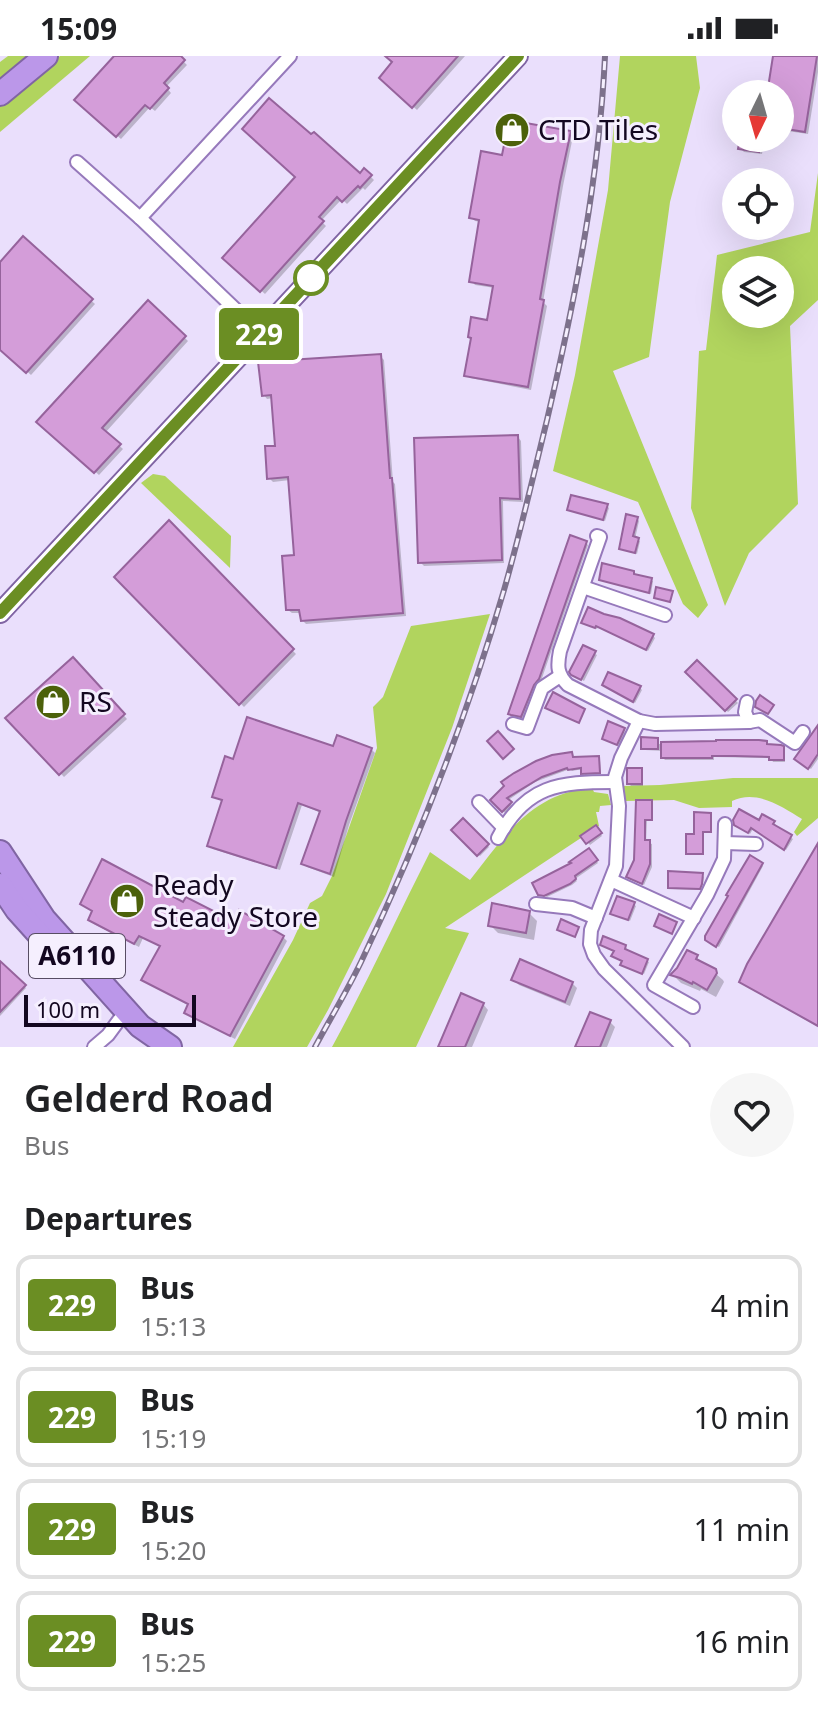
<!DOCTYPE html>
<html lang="en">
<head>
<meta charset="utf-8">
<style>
	body { margin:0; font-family:"Noto Sans",sans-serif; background:#f6f6f6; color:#202124; height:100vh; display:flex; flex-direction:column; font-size:30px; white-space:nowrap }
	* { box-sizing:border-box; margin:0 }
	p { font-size:26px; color:#757577 }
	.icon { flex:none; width:44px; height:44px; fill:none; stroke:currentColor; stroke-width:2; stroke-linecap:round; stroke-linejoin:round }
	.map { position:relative; height:991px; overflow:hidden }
	.details { display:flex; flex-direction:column; background:#fff; flex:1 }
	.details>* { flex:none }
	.badge { padding:0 16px; border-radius:6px; font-size:28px; line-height:52px }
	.needle { width:52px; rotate:185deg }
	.tools { position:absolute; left:722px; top:24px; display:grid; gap:16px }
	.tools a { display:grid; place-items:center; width:72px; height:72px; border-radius:50%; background:#fff; box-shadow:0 8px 32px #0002; font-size:40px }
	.scale { position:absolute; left:24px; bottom:20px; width:172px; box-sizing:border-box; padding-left:8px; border:4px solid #130720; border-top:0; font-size:22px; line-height:28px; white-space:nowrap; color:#130720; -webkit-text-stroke:6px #f5effe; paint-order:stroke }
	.map>.badge { position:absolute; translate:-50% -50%; box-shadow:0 0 0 4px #fff }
	h2 { padding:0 24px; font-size:30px; line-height:72px }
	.round { display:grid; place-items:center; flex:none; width:84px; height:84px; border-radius:42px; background:#f6f6f6 }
	.summary { display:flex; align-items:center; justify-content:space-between; height:136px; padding:0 24px }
	h1 { font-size:38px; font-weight:600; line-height:60px }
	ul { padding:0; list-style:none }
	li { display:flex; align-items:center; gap:24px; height:100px; margin:0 16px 12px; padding:0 8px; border:4px solid #e0e0e0; border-radius:16px }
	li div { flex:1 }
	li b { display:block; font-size:30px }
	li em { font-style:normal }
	li .badge { min-width:88px; font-weight:700; text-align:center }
	.status { display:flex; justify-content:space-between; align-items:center; height:56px; padding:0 40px; background:#fff; direction:ltr }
	.status svg { height:22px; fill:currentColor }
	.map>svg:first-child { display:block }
	.green { fill:#b1d45e; fill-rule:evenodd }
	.shadow { fill:#0003 }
	.building { fill:#d49dd9; stroke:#96639c; stroke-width:2 }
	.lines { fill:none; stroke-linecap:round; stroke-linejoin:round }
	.street-casing { stroke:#9679bb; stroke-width:16 }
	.primary-casing { stroke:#8065a3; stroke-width:22 }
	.highway-casing { stroke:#8065a3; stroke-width:26 }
	.street { stroke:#fff; stroke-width:12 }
	.primary { stroke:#d6c1f2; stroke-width:18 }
	.highway { stroke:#bb97e9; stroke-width:22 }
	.rail-casing { stroke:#7d718c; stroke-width:6 }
	.rail { stroke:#f5effe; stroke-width:3; stroke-dasharray:9; stroke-linecap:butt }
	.line-casing { stroke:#fff; stroke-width:18 }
	.line { stroke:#6b8e23; stroke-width:12 }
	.stop-dot { fill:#fff; stroke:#6b8e23; stroke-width:4 }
	.labels { text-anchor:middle; stroke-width:6; stroke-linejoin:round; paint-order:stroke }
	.shield { fill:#f5effe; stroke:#574d63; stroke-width:2 }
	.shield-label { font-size:26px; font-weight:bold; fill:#130720 }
	.poi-label { font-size:28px; fill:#130720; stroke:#f5effe; text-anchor:start }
</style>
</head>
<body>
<div class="status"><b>15:09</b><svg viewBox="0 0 49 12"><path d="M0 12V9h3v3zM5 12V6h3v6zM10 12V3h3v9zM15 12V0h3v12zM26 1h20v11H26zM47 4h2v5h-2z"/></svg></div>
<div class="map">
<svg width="818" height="991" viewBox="0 0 818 991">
	<rect width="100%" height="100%" fill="#eadffc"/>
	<g class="green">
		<path d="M8 0H31L0 26V6Z"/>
		<path d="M60 0H90L0 76V50Z"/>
		<path d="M620 0H696L700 32 670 146 649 301 613 315 708 549 698 562 683 548 638 446 553 415 575 319 608 134Z"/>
		<path d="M818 117V244L790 270 798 448 749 497 725 550 691 452 699 295 706 294 717 199 810 176ZM736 214H780V258H736Z"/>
		<path d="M153 418 165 420 231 480 230 512 141 427Z"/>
		<path d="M490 558 452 672 386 838 328 954 307 991H233L293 884 310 847 322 840 332 820 377 692 373 651 383 641 411 570Z"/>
		<path d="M733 722H818V762L797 780 794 776 802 763C782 751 757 733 732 745V751L699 752 674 744 625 745 622 730 660 729Z"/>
		<path d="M592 732 594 736 608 738 611 749 600 750 599 756H596L599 770 445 872 469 877 416 991H332C367 927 397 861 430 796L470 824C505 780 531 737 592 732Z"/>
	</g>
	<g class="shadow">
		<path d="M117 0H178L187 9 166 31 171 37 155 55 150 51 121 83 77 44Z"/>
		<path d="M388 0H465L417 54 382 22 394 6Z"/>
		<path d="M775 0H818V16L808 78 780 74V38H769Z"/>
		<path d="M570 77 573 80 563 130 543 246 547 250 531 334 470 322 466 319 488 266 495 232 475 229 472 225 481 166 475 165 471 161 504 102Z"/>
		<path d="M311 81 360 120 365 115 374 124 365 134 363 132 347 148 342 143 321 165 326 170 265 238 225 202 297 121Z"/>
		<path d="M742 82H765L762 98 744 96 740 92Z"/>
		<path d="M23 183 95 248 31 319 0 291V209Z"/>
		<path d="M149 247 188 285 105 377 123 393 99 419 39 366Z"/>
		<path d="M380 300 384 304 393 426 395 428 406 560 306 568 302 564V557H292L288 554 296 501 290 424 273 426 269 422 278 392 273 342 267 343 264 339Z"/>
		<path d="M518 381 521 385 523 446 503 445 504 507 424 510 420 506Z"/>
		<path d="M607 450 609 452 605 465 569 454Z"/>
		<path d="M637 462 639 465 635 483 640 485 637 498 621 492Z"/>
		<path d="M169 467 296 598 244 651 117 521Z"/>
		<path d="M586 487 588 489 541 625 534 633 523 662 512 660 510 658Z"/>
		<path d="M633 517 653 525 651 538 601 523Z"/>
		<path d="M586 568 653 580 655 582 648 595 598 571 597 573Z"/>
		<path d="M584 592 597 599 584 625 576 621Z"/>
		<path d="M73 604 127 663 64 721 8 662Z"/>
		<path d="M697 607 738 647 728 656 688 616Z"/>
		<path d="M606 630 640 632 642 634 635 647Z"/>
		<path d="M623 674 625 676 619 690 607 684Z"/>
		<path d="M818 677V703L811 713 799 705Z"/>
		<path d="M657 684 659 688 759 686 782 692 785 694V706H773L771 702 714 701V704H665L663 702V695L645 694 643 692Z"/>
		<path d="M371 693 375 697 349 769 334 821 307 811 303 808 321 757 302 749 280 814 213 793 209 790 223 746 214 740 235 705Z"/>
		<path d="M571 698 574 702H598L600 704 601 718 585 719 583 713 572 715 570 713 535 726 507 745 512 749 505 757 493 744Z"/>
		<path d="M641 714 643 717V730H631L629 728Z"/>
		<path d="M638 746H651L653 748V765H647L646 786 652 788V811L644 829 631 823 636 805Z"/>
		<path d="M710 759 712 761V777H704V799H690L688 797 696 780Z"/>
		<path d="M763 760 774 767 776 769 774 771 793 783 786 794 753 773 750 778 738 771 759 767Z"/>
		<path d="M463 765 489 791 480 800 453 774Z"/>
		<path d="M596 771 602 780 590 789 583 780Z"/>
		<path d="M818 791V971L747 930 741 925Z"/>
		<path d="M589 795 598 807 575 823 577 825 572 829 547 841 540 838Z"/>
		<path d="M761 808 763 810 719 891 709 886Z"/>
		<path d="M702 819 704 821 702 834 672 833 670 831Z"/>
		<path d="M633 848 636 850 630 865 615 859Z"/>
		<path d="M184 849 234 868 283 881 287 885 235 983 190 960 186 956 190 949 148 927 161 891 143 882 139 891 94 868 90 863Z"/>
		<path d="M529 857 537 865 534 884 498 877 490 869Z"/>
		<path d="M625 891 627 893 626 895 649 906 644 918 625 910 624 905 616 895Z"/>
		<path d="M696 901 723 924 724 926 716 941 701 933 700 935 681 927 673 919Z"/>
		<path d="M0 907 26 932 0 960Z"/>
		<path d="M513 923 572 927 577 932 570 950 519 929Z"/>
		<path d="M483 948 488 954 472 991H440Z"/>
		<path d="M591 958 610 966 615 971 607 991H578Z"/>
	</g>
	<g class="building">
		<path d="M114 0H181L185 4 164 27 169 32 150 53 145 49 116 81 74 44Z"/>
		<path d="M385 0H458L412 52 379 22 392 6Z"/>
		<path d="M773 0H817L805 76 780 72V38H767Z"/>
		<path d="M269 42 311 78 314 76 360 117 364 112 372 119 360 132 358 130 342 146 337 141 319 161 324 165 260 236 222 202 295 121 242 73Z"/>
		<path d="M509 64 571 75 560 126 540 243 544 244 528 331 464 320 471 282 468 281 471 261 487 264 493 230 469 226 479 164 469 162 481 95 502 99Z"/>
		<path d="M740 82H761L759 96 738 93Z"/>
		<path d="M23 180 93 243 26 317 0 294V206Z"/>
		<path d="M148 244 186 280 102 372 121 388 94 417 36 366Z"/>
		<path d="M381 298 390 422H392L403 557 301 565 299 554H286L282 500 294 499 288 421 267 423 265 390H275L271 339 262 340 258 306Z"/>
		<path d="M518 379 520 443 500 442 502 504 418 507 414 382Z"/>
		<path d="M571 439 608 448 603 464 567 454Z"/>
		<path d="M626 458 638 461 633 480 639 482 635 497 619 493Z"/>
		<path d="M169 464 294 593 239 649 114 521Z"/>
		<path d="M570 479 587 485 539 623 534 629 521 661 511 659 508 658Z"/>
		<path d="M602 507 634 515V518L652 522 649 537 599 524Z"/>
		<path d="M656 531 673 535 670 546 654 542Z"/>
		<path d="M588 551 604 558 620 562 654 578 646 594 596 570 595 572 581 567Z"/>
		<path d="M583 589 596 595 581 624 571 619 569 616Z"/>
		<path d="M73 601 125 658 59 719 5 662Z"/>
		<path d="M697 604 737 643 725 655 685 616Z"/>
		<path d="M608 616 641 630 633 646 602 629Z"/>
		<path d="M553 636 585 653 579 667 545 652Z"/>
		<path d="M760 639 774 649 768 658 755 651 756 645Z"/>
		<path d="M247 661 333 690 337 679 372 692 346 765 330 818 301 808 320 755 298 747 276 812 207 790 222 744 212 741 225 700 233 703Z"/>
		<path d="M608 665 625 672 617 689 602 683Z"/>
		<path d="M818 669V698L808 713 794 703Z"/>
		<path d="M498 675 514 693 503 703 487 685Z"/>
		<path d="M641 681 658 682V693H641Z"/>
		<path d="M716 684H759L767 685V688L781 689 784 690V704H769V701L735 700H712V702H661V686L716 685Z"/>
		<path d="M572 696 573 701 599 700 600 717 581 718V712L568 714 567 712 542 721 507 742 512 746 502 756 490 744 504 730 501 726 514 717 536 705 552 699Z"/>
		<rect x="627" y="712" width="15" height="16"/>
		<path d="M636 744H652V764H645V784H650V808L642 828 626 821 634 804Z"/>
		<path d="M739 753 759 764 762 758 775 765 773 768 792 779 784 794 751 772 748 777 734 769 733 764Z"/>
		<path d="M694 756 711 757V776H703V798H686V778H694Z"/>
		<path d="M463 762 489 788 477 800 451 774Z"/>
		<path d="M596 769 602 777 586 788 580 780Z"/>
		<path d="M818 787V970L739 926 747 908Z"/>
		<path d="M589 792 598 804 575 820 576 823 570 828 544 840 538 839 532 827 571 807 569 806Z"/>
		<path d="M750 799 763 807 716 891 705 884V880L728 840 726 839Z"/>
		<path d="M102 803 183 846 186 841 233 865 239 854 284 880 230 980 184 957 188 948 141 924 160 890 139 880 134 888 88 864 92 855 80 848Z"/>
		<path d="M668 815 703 817 702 828 700 833 668 832Z"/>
		<path d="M617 840 635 846 628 864 610 858Z"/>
		<path d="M492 847 530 855 526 877 488 870Z"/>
		<path d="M659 858 677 866 672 878 654 870Z"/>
		<path d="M561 863 579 871 575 881 557 874Z"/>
		<path d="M603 880 626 889 625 893 648 903 642 918 620 909 622 905 611 900 614 895 600 889Z"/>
		<path d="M687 894 698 899 696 903 716 913 717 917 707 934 693 926 692 928 680 922 670 919 677 912Z"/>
		<path d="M520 903 573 926 565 946 511 924Z"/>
		<path d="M0 905 26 929 0 956Z"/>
		<path d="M461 937 484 947 471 977 465 991H438Z"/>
		<path d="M590 956 611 964 600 991H575Z"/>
	</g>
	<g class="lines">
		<defs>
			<g id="street">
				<path d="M77 106 140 162 260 277"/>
				<path d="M140 162 290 0"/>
				<path d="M597 480 600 481 560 595C557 610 557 618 568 629L639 665 655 668 749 666 760 664 795 687 803 676"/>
				<path d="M583 531 665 559"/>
				<path d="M747 646 745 656 749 666"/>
				<path d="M639 665 621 702 615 721 619 750 616 810 591 874 590 888 594 899 604 913 683 991"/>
				<path d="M513 668 527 672 542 632 560 620"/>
				<path d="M479 746 504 772"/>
				<path d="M498 782C526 729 559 726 614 726"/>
				<path d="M725 787 756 788"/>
				<path d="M611 824 694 862"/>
				<path d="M536 848 572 852 596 862"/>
				<path d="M693 951 654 929 707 839 724 803 725 768"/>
				<path d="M94 991 108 979 119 964"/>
			</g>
			<path id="primary" d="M0 557 518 0"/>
			<g id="highway">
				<path d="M0 38 46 0"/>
				<path d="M0 796 44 863 140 970 170 991"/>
				<path d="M0 829 17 854 44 884"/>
			</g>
		</defs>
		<use href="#street" class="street-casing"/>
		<use href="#primary" class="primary-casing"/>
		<use href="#highway" class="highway-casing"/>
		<use href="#street" class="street"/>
		<use href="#primary" class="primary"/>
		<use href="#highway" class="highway"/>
		<defs>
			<path id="rail" d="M315 991C330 963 347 935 361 906 418 786 467 661 504 534 520 478 533 421 547 364 575 244 599 123 605 0"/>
		</defs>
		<use href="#rail" class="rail-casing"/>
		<use href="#rail" class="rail"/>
	</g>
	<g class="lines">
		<defs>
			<path id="line" d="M0 557 518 0"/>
		</defs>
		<use href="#line" class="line-casing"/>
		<use href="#line" class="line"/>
	</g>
	<defs>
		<symbol id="shop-disc" viewBox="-11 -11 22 22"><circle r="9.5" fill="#4c610b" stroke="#f5effe"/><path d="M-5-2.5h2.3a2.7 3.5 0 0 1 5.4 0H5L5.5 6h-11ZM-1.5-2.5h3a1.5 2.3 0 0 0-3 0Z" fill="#fff"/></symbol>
	</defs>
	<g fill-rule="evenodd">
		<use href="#shop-disc" x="492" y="54" width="40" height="40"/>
		<use href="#shop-disc" x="33" y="626" width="40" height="40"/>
		<use href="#shop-disc" x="107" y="825" width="40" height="40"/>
	</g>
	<circle class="stop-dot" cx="311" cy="222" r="16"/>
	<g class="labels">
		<rect class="shield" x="29" y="878" width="96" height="44" rx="6"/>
		<g class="shield-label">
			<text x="77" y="909">A6110</text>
		</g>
		<g class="poi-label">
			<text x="538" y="84">CTD Tiles</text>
			<text x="79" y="656">RS</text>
			<text x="153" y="839">Ready<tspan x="153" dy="32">Steady Store</tspan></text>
		</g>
	</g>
</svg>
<div class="tools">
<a><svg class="needle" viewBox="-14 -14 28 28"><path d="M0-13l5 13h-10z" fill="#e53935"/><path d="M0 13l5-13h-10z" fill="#757577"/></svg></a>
<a><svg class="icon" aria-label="locate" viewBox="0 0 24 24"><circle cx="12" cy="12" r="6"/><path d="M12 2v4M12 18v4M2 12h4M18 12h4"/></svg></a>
<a><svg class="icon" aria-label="layers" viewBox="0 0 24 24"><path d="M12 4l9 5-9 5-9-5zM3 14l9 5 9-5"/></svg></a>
</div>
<div class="scale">100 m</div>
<b class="badge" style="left:259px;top:278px;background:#6b8e23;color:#fff">229</b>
</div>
<section class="details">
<div class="summary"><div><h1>Gelderd Road</h1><p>Bus</p></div><a class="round"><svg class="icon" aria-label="heart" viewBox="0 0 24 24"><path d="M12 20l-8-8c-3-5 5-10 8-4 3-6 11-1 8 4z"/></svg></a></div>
<h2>Departures</h2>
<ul>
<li><span class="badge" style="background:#6b8e23;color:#fff">229</span><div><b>Bus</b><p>15:13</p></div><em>4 min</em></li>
<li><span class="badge" style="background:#6b8e23;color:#fff">229</span><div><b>Bus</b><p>15:19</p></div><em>10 min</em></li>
<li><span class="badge" style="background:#6b8e23;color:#fff">229</span><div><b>Bus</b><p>15:20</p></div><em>11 min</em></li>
<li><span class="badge" style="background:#6b8e23;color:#fff">229</span><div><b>Bus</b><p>15:25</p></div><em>16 min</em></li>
</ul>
</section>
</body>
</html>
